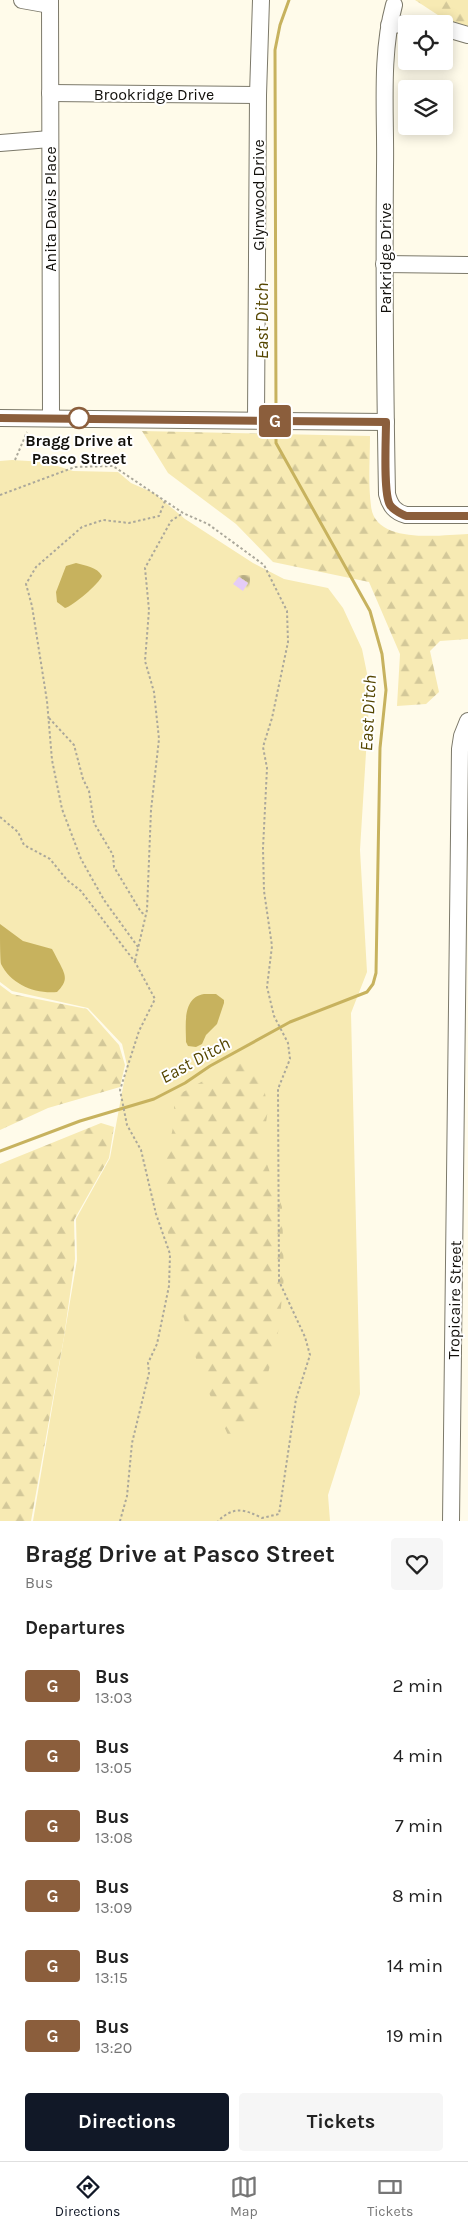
<!DOCTYPE html>
<html lang="en">
<head>
<meta charset="utf-8">
<style>
	body { margin:0; font-family:Karla,sans-serif; background:#f6f6f6; color:#222; height:100vh; display:flex; flex-direction:column; font-size:19px; white-space:nowrap }
	* { box-sizing:border-box; margin:0 }
	p { font-size:16px; color:#767676 }
	.icon { flex:none; width:28px; height:28px; fill:none; stroke:currentColor; stroke-width:2; stroke-linecap:round; stroke-linejoin:round }
	.map { position:relative; height:1521px; overflow:hidden }
	.panel { display:flex; flex-direction:column; background:#fff; flex:1 }
	.panel>* { flex:none }
	.badge { padding:0 10px; border-radius:4px; font-size:18px; line-height:32px }
	.fabs { position:absolute; left:398px; top:15px; display:grid; gap:10px }
	.fabs a { display:grid; place-items:center; width:55px; height:55px; border-radius:5px; background:#fff; box-shadow:0 2px 12px #0003; font-size:25px }
	.map>.badge { position:absolute; translate:-50% -50%; box-shadow:0 0 0 2px #fff }
	h2 { padding:0 25px; font-size:19px; line-height:45px }
	.round { display:grid; place-items:center; flex:none; width:52px; height:52px; border-radius:5px; background:#f6f6f6 }
	.head { display:flex; align-items:center; justify-content:space-between; height:85px; padding:0 25px }
	h1 { font-size:24px; font-weight:700; line-height:38px }
	.primary-button { display:flex; gap:10px; margin-top:auto; padding:10px 25px }
	.primary-button a { flex:1; height:58px; border-radius:5px; background:#111827; color:#fff; font-size:20px; font-weight:700; line-height:58px; text-align:center }
	.primary-button a+a { background:#f6f6f6; color:#222 }
	ul { padding:0; list-style:none }
	li { display:flex; align-items:center; gap:15px; height:70px; padding:0 25px }
	li div { flex:1 }
	li b { display:block; font-size:19px }
	li em { font-style:normal }
	li .badge { min-width:55px; font-weight:700; text-align:center }
	.tabs { display:flex; justify-content:space-around; align-items:center; height:70px; border-top:1px solid #e0e0e0; background:#fff; font-size:14px; color:#767676 }
	.tabs a { display:grid; justify-items:center; gap:2px }
	.tabs .on { color:#111827 }
	.map>svg:first-child { display:block }
	.grass { fill:#f7eab3 }
	.forest { fill:url(#forest-firs) }
	.water { fill:#c7b25e }
	.lines { fill:none; stroke-linecap:round; stroke-linejoin:round }
	.stream { stroke:#c7b25e; stroke-width:3 }
	.building { fill:#e5ccf7; filter:url(#shadow) }
	.minor-casing { stroke:#7c796a; stroke-width:18 }
	.path { stroke:#aba89b; stroke-width:2; stroke-dasharray:2.5 2.5; stroke-linecap:butt }
	.minor { stroke:#fff; stroke-width:16 }
	.line-casing { stroke:#fff; stroke-width:11 }
	.line { stroke:#8b5e3c; stroke-width:8 }
	.stop-dot { fill:#fff; stroke:#8b5e3c; stroke-width:2.5 }
	.labels { text-anchor:middle; stroke-width:4; stroke-linejoin:round; paint-order:stroke }
	.street-label { font-size:16px; fill:#110f0a; stroke:#fff }
	.stop-label { font-size:16px; font-weight:bold; fill:#110f0a; stroke:#fff }
	.water-label { font-size:18px; font-style:italic; fill:#554600; stroke:#fff }
</style>
</head>
<body>
<div class="map">
<svg width="468" height="1521" viewBox="0 0 468 1521">
	<defs>
		<pattern id="forest-firs" width="22" height="20" patternUnits="userSpaceOnUse" patternTransform="scale(1.25)"><rect width="22" height="20" fill="#f7eab3"/><path d="M5 1l3.5 6h-7zM16 11l3.5 6h-7z" fill="#d3c899"/></pattern>
		<filter id="shadow"><feDropShadow dx="4" dy="-4" stdDeviation="1" flood-color="#0004"/></filter>
	</defs>
	<rect width="100%" height="100%" fill="#fffbea"/>
	<path class="grass" d="M12 460 45 462 73 471 118 472 131 483 154 493 185 519 253 563 284 579 328 588 343 608 362 649 370 688 360 850 367 972 351 1013 360 1394 328 1495 330 1521H33L77 1260 76 1219 110 1158 127 1065 122 1044 88 1008 12 991 0 982V461Z"/>
	<g class="forest">
		<path d="M415 0H468V26L444 19Z"/>
		<path d="M142 431 370 436C370 459 368 483 371 506 375 545 440 535 468 534V639L440 641 430 651 439 692 426 704 397 706 400 654 369 582 273 562 236 524 168 473Z"/>
		<path d="M0 985 12 994 87 1009 119 1045 125 1065 120 1087 48 1108 0 1130Z"/>
		<path d="M243 1059 262 1078 268 1109 262 1150 282 1207 284 1276 279 1328 257 1419 246 1435H228L201 1375 176 1292 180 1264 169 1239 164 1210 165 1164 174 1123V1097Z"/>
		<path d="M101 1123 114 1127 109 1158 74 1220 75 1259 64 1337 31 1521H0V1164Z"/>
	</g>
	<g class="water">
		<path d="M76 563C86 566 97 567 102 576 99 584 73 606 65 608L57 602 56 592 66 566Z"/>
		<path d="M0 924 23 941 52 949C55 954 57 959 60 964 66 976 68 981 57 992 34 994 11 984 1 964 0 957 0 933 0 924Z"/>
		<path d="M204 994H216L224 1000V1003L217 1024 206 1035 202 1044 196 1047 188 1046 186 1042C186 1024 182 998 204 994Z"/>
	</g>
	<g class="lines">
		<g class="stream">
			<path d="M276 415 275 50 280 25 289 0"/>
			<path d="M0 1151 80 1121 154 1099 185 1083 210 1066 290 1022 367 992 373 984 376 973 380 748 386 690 382 654 370 611 276 443V426"/>
		</g>
	</g>
	<path class="building" d="M239 577 248 583 243 591 233 584Z"/>
	<g class="lines">
		<defs>
			<g id="minor">
				<path d="M22 0 50 5"/>
				<path d="M50 0 51 418"/>
				<path d="M394 5C380 56 386 114 385 167 384 276 385 385 387 494 390 506 395 512 406 515H468"/>
				<path d="M420 24H424"/>
				<path d="M389 25 406 24"/>
				<path d="M444 28 468 35"/>
				<path d="M50 93 258 95"/>
				<path d="M0 143 50 139"/>
				<path d="M384 264 468 265"/>
				<path d="M0 418 386 422"/>
				<path d="M256 420 258 95 261 0"/>
				<path d="M451 1521 460 749 462 736 468 721"/>
			</g>
		</defs>
		<use href="#minor" class="minor-casing"/>
		<g class="path">
			<path d="M15 460 27 432"/>
			<path d="M0 495 75 467 113 466 183 513 208 524 264 565 287 611 288 642 272 718 263 747 267 768 263 848 264 891 272 946 267 987 274 1016 288 1043 290 1059 278 1089 279 1281 305 1337 310 1355 296 1399 279 1514 262 1518C244 1509 234 1506 218 1521"/>
			<path d="M49 718 74 745 83 779 89 791 94 823 113 855 114 867 141 912 145 915"/>
			<path d="M0 817 18 832 24 845 50 859 67 880 81 891 135 962 155 999 139 1031 120 1090 127 1125 141 1150 156 1214 170 1254 169 1286 157 1344 148 1363 149 1373 132 1443 127 1496 120 1521"/>
			<path d="M138 947 104 900 81 859 62 809 52 760 47 701 32 606 26 584 36 567 82 527 103 520 129 523 159 516 165 501"/>
			<path d="M135 961 147 910 151 810 159 739 154 692 145 661 149 610 145 568 171 521 183 513"/>
		</g>
		<use href="#minor" class="minor"/>
	</g>
	<g class="lines">
		<defs>
			<path id="line" d="M0 418 386 422C386 439 383 493 390 505 394 511 400 513 406 516H468"/>
		</defs>
		<use href="#line" class="line-casing"/>
		<use href="#line" class="line"/>
	</g>
	<circle class="stop-dot" cx="79" cy="418" r="10"/>
	<g class="labels">
		<g class="street-label">
			<text x="154" y="100">Brookridge Drive</text>
			<text transform="translate(258 195) rotate(-90)" y="6">Glynwood Drive</text>
			<text transform="translate(50 209) rotate(-90)" y="6">Anita Davis Place</text>
			<text transform="translate(385 258) rotate(-90)" y="6">Parkridge Drive</text>
			<text transform="translate(454 1300) rotate(-89)" y="6">Tropicaire Street</text>
		</g>
		<g class="stop-label">
			<text x="79" y="446">Bragg Drive at<tspan x="79" dy="18">Pasco Street</tspan></text>
		</g>
		<g class="water-label">
			<text transform="translate(262 321) rotate(-90)" y="6">East Ditch</text>
			<text transform="translate(368 713) rotate(-87)" y="6">East Ditch</text>
			<text transform="translate(195 1060) rotate(-29)" y="6">East Ditch</text>
		</g>
	</g>
</svg>
<div class="fabs">
<a><svg class="icon" aria-label="locate" viewBox="0 0 24 24"><circle cx="12" cy="12" r="6"/><path d="M12 2v4M12 18v4M2 12h4M18 12h4"/></svg></a>
<a><svg class="icon" aria-label="layers" viewBox="0 0 24 24"><path d="M12 4l9 5-9 5-9-5zM3 14l9 5 9-5"/></svg></a>
</div>
<b class="badge" style="left:275px;top:421px;background:#8b5e3c;color:#fff">G</b>
</div>
<section class="panel">
<div class="head"><div><h1>Bragg Drive at Pasco Street</h1><p>Bus</p></div><a class="round"><svg class="icon" aria-label="heart" viewBox="0 0 24 24"><path d="M12 20l-8-8c-3-5 5-10 8-4 3-6 11-1 8 4z"/></svg></a></div>
<h2>Departures</h2>
<ul>
<li><span class="badge" style="background:#8b5e3c;color:#fff">G</span><div><b>Bus</b><p>13:03</p></div><em>2 min</em></li>
<li><span class="badge" style="background:#8b5e3c;color:#fff">G</span><div><b>Bus</b><p>13:05</p></div><em>4 min</em></li>
<li><span class="badge" style="background:#8b5e3c;color:#fff">G</span><div><b>Bus</b><p>13:08</p></div><em>7 min</em></li>
<li><span class="badge" style="background:#8b5e3c;color:#fff">G</span><div><b>Bus</b><p>13:09</p></div><em>8 min</em></li>
<li><span class="badge" style="background:#8b5e3c;color:#fff">G</span><div><b>Bus</b><p>13:15</p></div><em>14 min</em></li>
<li><span class="badge" style="background:#8b5e3c;color:#fff">G</span><div><b>Bus</b><p>13:20</p></div><em>19 min</em></li>
</ul>
<div class="primary-button"><a>Directions</a><a>Tickets</a></div>
</section>
<nav class="tabs">
<a class="on"><svg class="icon" aria-label="directions" viewBox="0 0 24 24"><path d="M12 3l9 9-9 9-9-9zM9 14v-3h6M13 9l2 2-2 2"/></svg>Directions</a>
<a><svg class="icon" aria-label="map" viewBox="0 0 24 24"><path d="M3 6l6-2 6 2 6-2v14l-6 2-6-2-6 2zM9 4v14M15 6v14"/></svg>Map</a>
<a><svg class="icon" aria-label="tickets" viewBox="0 0 24 24"><path d="M3 7h18v10H3zM15 7v10"/></svg>Tickets</a>
</nav>
</body>
</html>
